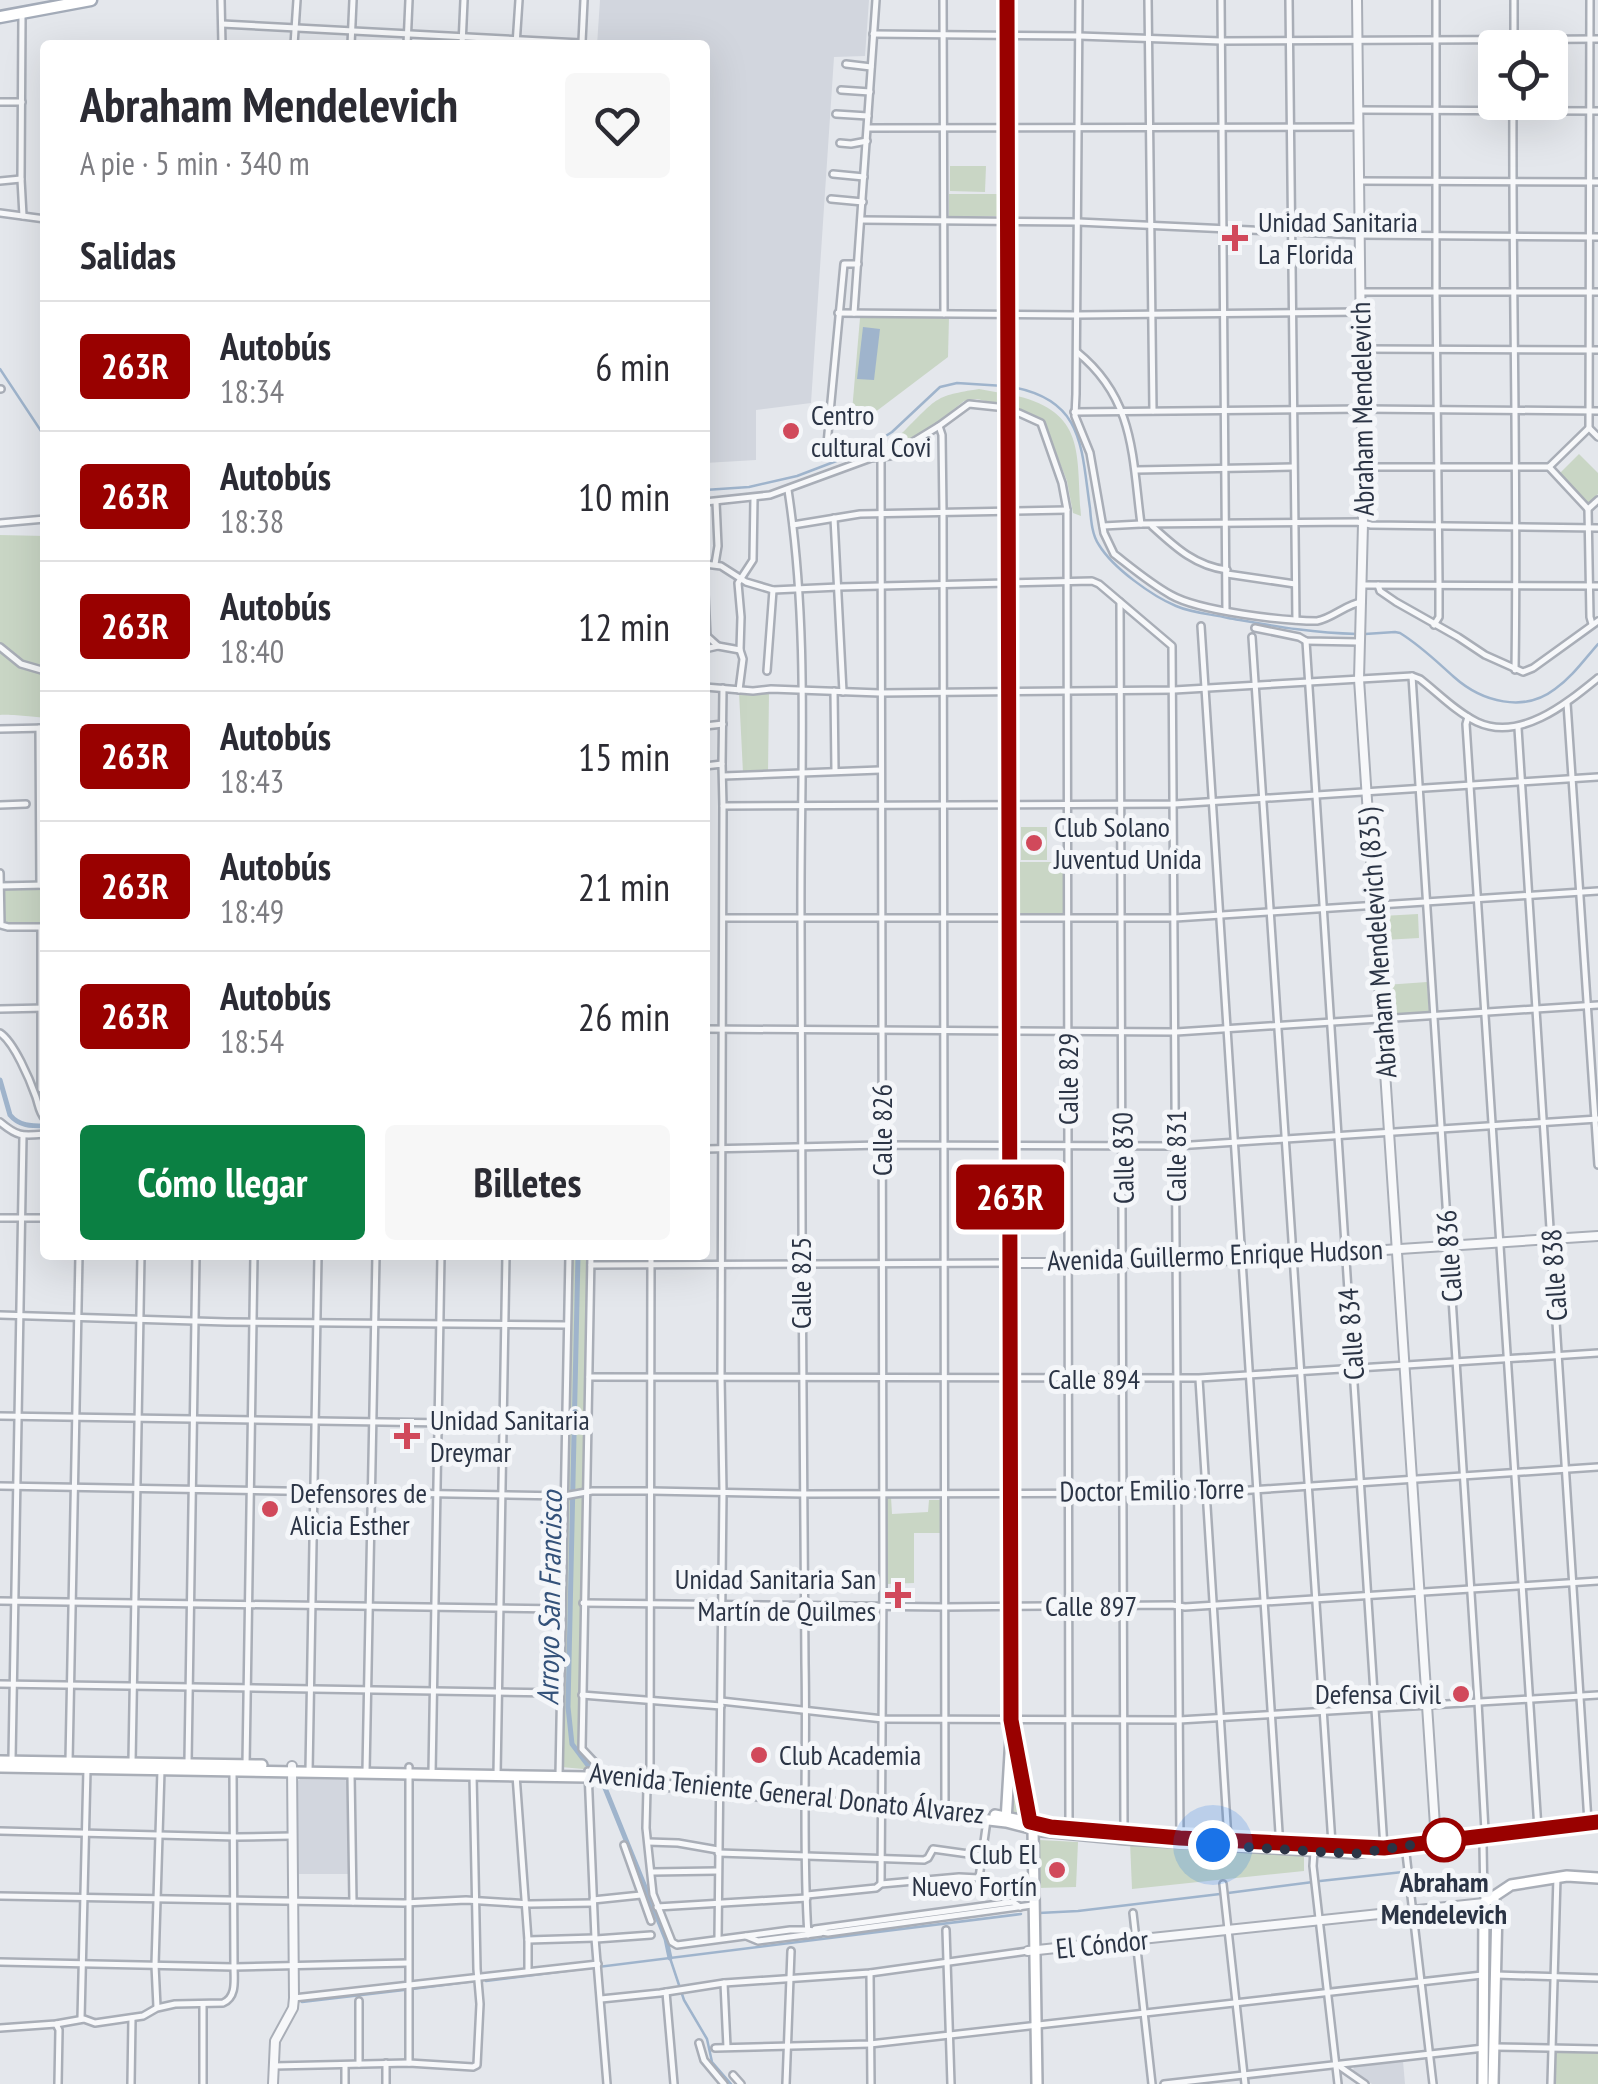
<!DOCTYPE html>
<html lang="es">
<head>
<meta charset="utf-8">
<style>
	body { margin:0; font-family:"PT Sans Narrow",sans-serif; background:#f7f7f7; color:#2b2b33; height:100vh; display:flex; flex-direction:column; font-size:38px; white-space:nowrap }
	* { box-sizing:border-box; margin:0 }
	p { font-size:32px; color:#7c7c81 }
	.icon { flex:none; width:55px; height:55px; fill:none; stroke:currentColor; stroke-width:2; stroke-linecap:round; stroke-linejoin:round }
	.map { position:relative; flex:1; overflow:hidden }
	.sheet { position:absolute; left:40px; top:40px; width:670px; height:1220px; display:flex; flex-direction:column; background:#fff; border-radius:10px; box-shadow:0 10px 40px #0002 }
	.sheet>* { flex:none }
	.badge { padding:0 20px; border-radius:8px; font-size:35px; line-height:65px }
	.buttons { position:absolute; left:1478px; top:30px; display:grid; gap:20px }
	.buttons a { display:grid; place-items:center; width:90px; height:90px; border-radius:10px; background:#fff; box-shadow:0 10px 40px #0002; font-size:50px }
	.you { position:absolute; width:50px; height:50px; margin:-25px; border:8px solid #fff; border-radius:50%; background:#1a73e8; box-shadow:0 0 0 15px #1a73e833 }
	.map>.badge { position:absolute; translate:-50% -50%; box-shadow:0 0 0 5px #fff }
	h2 { padding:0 40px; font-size:38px; line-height:90px }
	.round { display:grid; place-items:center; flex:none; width:105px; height:105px; border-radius:10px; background:#f7f7f7 }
	.headline { display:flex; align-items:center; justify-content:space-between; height:170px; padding:0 40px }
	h1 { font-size:48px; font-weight:800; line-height:75px }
	.button { display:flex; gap:20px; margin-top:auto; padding:20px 40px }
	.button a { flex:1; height:115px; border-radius:10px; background:#0b8043; color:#fff; font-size:40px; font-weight:800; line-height:115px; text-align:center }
	.button a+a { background:#f7f7f7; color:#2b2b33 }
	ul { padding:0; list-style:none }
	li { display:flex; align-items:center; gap:30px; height:130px; padding:0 40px; border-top:2px solid #e1e1e2 }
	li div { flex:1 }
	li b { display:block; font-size:38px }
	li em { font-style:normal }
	li .badge { min-width:110px; font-weight:700; text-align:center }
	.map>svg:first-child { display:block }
	.built { fill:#d2d6de }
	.green { fill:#c9d6c5 }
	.water { fill:#9fb4cc }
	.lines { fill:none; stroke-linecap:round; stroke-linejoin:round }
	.stream { stroke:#9fb4cc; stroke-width:2.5 }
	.canal { stroke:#9fb4cc; stroke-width:5 }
	.minor-casing { stroke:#a9aeb7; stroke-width:10 }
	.tertiary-casing { stroke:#a9aeb7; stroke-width:12 }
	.secondary-casing { stroke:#a9aeb7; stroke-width:14 }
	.primary-casing { stroke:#a3abb8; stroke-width:15 }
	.minor { stroke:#f7f8fa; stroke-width:5 }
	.tertiary { stroke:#f7f8fa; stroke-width:8 }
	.secondary { stroke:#fff; stroke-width:9 }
	.primary { stroke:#fff; stroke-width:10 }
	.line-casing { stroke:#fff; stroke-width:22 }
	.line { stroke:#990100; stroke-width:15 }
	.walk { stroke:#2b3445; stroke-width:10; stroke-dasharray:0 18 }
	.poi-dot { fill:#d1495b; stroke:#f4f6f9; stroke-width:4 }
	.stop-dot { fill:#fff; stroke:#990100; stroke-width:5 }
	.labels { text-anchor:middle; stroke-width:10; stroke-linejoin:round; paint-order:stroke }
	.poi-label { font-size:28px; fill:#2b3445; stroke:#f4f6f9; text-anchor:start }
	.street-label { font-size:28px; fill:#2b3445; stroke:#f4f6f9 }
	.stop-label { font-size:28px; font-weight:bold; fill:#2b3445; stroke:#f4f6f9 }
	.water-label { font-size:30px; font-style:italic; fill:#34527a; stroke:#f4f6f9 }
</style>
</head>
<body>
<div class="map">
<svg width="1598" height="2084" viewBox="0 0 1598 2084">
	<rect width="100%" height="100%" fill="#e4e7ec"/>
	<g class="built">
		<path d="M600 0H869L865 56 834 57 811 403 756 410V460L705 463V45H597Z"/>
		<path d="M300 1779 345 1780 348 1782V1874H296L297 1782Z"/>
		<path d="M1403 2061 1405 2084H1372L1353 2070 1354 2067Z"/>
	</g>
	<g class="green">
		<path d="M950 166H986L985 192 950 191Z"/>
		<path d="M949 194H1000V216L949 217Z"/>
		<path d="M949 317 948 357 870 416 851 423 860 318Z"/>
		<path d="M979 389 1001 393 1003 405 977 399 964 401 910 444 891 454 883 451C889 441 899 437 907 428 938 398 934 396 979 389Z"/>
		<path d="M1017 396C1087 413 1076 456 1081 516L1073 513 1067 481 1044 422 1039 417 1016 408Z"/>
		<path d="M1579 454 1598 473V494L1588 504 1559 474Z"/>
		<path d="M0 535 45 536V718C36 717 7 714 0 715Z"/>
		<path d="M739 692 758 694 769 692 768 773H743Z"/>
		<rect x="1021" y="827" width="26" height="33"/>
		<path d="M1014 862H1064L1063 914H1014Z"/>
		<path d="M4 889H45V923L4 924Z"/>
		<path d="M1418 914 1419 938 1384 940 1382 916Z"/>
		<path d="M1427 982 1429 1012 1387 1015 1385 985Z"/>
		<path d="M570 1255H588L579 1746 582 1754 594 1765V1770L561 1767Z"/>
		<path d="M886 1497H891L892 1514 928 1512 929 1500H942V1533H914V1583L886 1584Z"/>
		<path d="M1014 1752 1025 1817 1009 1813Z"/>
		<path d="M1039 1840 1078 1842 1076 1887 1037 1888Z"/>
		<path d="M1130 1842 1304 1854V1871L1132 1889Z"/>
		<path d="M1555 2051 1598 2052V2084H1554Z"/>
	</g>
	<path class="water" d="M863 327 880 329 874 380 857 379Z"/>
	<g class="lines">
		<g class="stream">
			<path d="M0 369 45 437"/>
			<path d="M1012 387C1084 400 1081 447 1090 508 1091 520 1092 535 1099 545 1113 568 1152 596 1176 606 1192 613 1211 614 1228 618 1274 626 1310 633 1357 634"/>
			<path d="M705 490 749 487 797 476 860 452 892 432 940 387 957 383 1004 386"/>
			<path d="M1365 634 1395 632 1400 633C1421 646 1436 661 1454 677 1482 702 1524 713 1555 689 1572 677 1584 660 1598 644"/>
			<path d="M1320 1881 1403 1872"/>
			<path d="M1228 1893 1313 1882"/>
			<path d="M1039 1913 1078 1911 1220 1894"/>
			<path d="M670 1958 684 2000 707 2039 712 2062 731 2084"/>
			<path d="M486 1981 1021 1914"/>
			<path d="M412 1989 475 1981"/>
			<path d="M302 2002 404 1990"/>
		</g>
		<g class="canal">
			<path d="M0 1080 10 1115C19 1126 31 1126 45 1126"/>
			<path d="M578 1255 568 1707 572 1744 605 1788 666 1939 670 1958"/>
		</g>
		<defs>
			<g id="minor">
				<path d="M221 0 222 45"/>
				<path d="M943 0 944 314"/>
				<path d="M1079 0 1076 394 1075 416 1090 453 1104 533 1114 554C1132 568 1151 584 1171 595 1199 611 1283 621 1317 621 1333 618 1346 604 1362 602"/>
				<path d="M1148 0 1153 411"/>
				<path d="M1221 0 1226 610"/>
				<path d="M1289 0 1296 620"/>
				<path d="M1514 0V48"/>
				<path d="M22 16 21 179 23 216"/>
				<path d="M222 24 581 43"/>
				<path d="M873 34 1079 36 1221 41 1598 39"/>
				<path d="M582 42 584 0"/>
				<path d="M294 45 297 0"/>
				<path d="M351 45 353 0"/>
				<path d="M407 45 409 0"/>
				<path d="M462 45 464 0"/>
				<path d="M516 45 519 0"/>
				<path d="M846 64 871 67"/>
				<path d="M841 90 870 92"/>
				<path d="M0 102H22"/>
				<path d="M1513 102C1512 292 1518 480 1515 670"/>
				<path d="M1359 110 1598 111"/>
				<path d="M836 114 868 116"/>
				<path d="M868 128 1359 127"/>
				<path d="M840 143 851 144 867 141"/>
				<path d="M833 174 864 177"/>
				<path d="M0 181 21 179"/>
				<path d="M1359 181 1598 182"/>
				<path d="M831 199 863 202"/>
				<path d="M0 213 45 219"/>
				<path d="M861 220 1078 222 1360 235 1598 237"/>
				<path d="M1361 292H1598"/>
				<path d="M838 313 1077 315 1360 312"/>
				<path d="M854 313 876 0"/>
				<path d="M1362 349 1598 350"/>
				<path d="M1077 352C1135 399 1132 456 1141 524"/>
				<path d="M0 389H1"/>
				<path d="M1074 412 1363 409 1598 411"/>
				<path d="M1007 413H1019L1041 423 1062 483 1067 510 1069 1828"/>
				<path d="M939 426 942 435 943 512 945 1809"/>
				<path d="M1589 428 1590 0"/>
				<path d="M827 444 844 264H858"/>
				<path d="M1363 467H1549L1588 509 1598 500"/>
				<path d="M1549 467 1589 428 1598 437"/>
				<path d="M1136 470 1293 467"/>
				<path d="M788 490C810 633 800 778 801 921 802 1168 802 1416 805 1663 807 1754 802 1845 808 1935"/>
				<path d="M705 502 770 495 871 458 890 456 939 426 969 404 1007 408"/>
				<path d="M1588 509 1590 617 1592 624"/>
				<path d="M834 518 843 692"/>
				<path d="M0 523 45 519"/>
				<path d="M793 525 860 514 1067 510"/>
				<path d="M1103 526 1141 524 1357 522 1371 525 1598 528"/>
				<path d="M1152 526C1175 547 1195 566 1227 570"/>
				<path d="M705 564 721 566 746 582 773 590 839 587 1092 581 1099 584 1172 646 1180 1840"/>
				<path d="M715 564 718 546 716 502"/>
				<path d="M1227 574 1295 584"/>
				<path d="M1363 585 1598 586"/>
				<path d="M1378 585 1380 591 1396 602 1458 637 1485 655 1523 672 1533 668 1598 621"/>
				<path d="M705 595 707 637"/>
				<path d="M1120 602 1124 1833"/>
				<path d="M1434 625 1439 617V584L1436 292V0"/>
				<path d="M1201 626 1280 1848"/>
				<path d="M1255 628 1299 637 1306 641 1359 642"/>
				<path d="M708 637 718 646 740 650"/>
				<path d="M1252 637 1332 1844"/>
				<path d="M1306 641 1384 1848"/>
				<path d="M0 647 21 664 45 671"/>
				<path d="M705 649 718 646"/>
				<path d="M767 671 773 590"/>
				<path d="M1412 676 1478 1702 1485 1831 1483 1844 1484 1903"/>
				<path d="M705 687 753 691 771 689 880 693 1174 690 1412 676 1420 679C1438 693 1456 712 1477 722 1520 742 1566 704 1598 678"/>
				<path d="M739 690 743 659 740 650 741 617 738 583 753 560 754 498"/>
				<path d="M834 691 835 770"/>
				<path d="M1567 703 1598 1165"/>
				<path d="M1468 717 1466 724 1538 1829"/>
				<path d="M705 726 723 724"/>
				<path d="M39 728 40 885"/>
				<path d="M1518 728 1588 1822"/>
				<path d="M0 729 45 728"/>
				<path d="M722 764 723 688"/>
				<path d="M705 766 722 764 723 806 721 1377 723 1492 718 1939"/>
				<path d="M723 776 880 770"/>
				<path d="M0 805 26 804"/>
				<path d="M723 806 1174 804 1598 777"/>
				<path d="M0 873 1 925 8 927H45"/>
				<path d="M0 886 45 885"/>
				<path d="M724 918H1175L1598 891"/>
				<path d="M41 927V1089"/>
				<path d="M0 1009 45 1008"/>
				<path d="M705 1029 1176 1032 1598 1005"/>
				<path d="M0 1033C14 1042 30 1080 36 1097 39 1106 39 1112 45 1119"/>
				<path d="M0 1122C18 1137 22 1136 45 1134"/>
				<path d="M705 1149 882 1145 1176 1146 1598 1119"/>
				<path d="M0 1218H45"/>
				<path d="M591 1255 582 1749 598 1766 606 1778"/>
				<path d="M651 1255 650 1773 647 1787 646 1828 653 1894 672 1942 677 1945 790 1930H807L828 1933 1032 1905"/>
				<path d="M591 1265 1008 1263"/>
				<path d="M0 1315 227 1322 567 1325"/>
				<path d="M589 1377 1199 1378 1598 1353"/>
				<path d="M1199 1379 1228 1840"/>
				<path d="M0 1416 566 1425"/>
				<path d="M0 1486 564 1496 592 1491H651L803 1494 1206 1493 1598 1467"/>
				<path d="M0 1601 562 1609"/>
				<path d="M583 1603 945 1607 1172 1605 1185 1607 1598 1581"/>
				<path d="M0 1684 560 1693"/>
				<path d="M582 1695 721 1706"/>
				<path d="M721 1701 883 1719 1179 1720 1598 1695"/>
				<path d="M12 1759 23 1136"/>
				<path d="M69 1762 79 1255"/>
				<path d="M132 1762 141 1255"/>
				<path d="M188 1762 196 1255"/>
				<path d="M246 1765 254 1255"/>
				<path d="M409 1767V2063"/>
				<path d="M588 1771 595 1938 607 2084"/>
				<path d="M309 1772 318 1255"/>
				<path d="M366 1772 376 1255"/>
				<path d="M432 1774 441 1255"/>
				<path d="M351 1775 353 1902"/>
				<path d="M497 1775 506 1255"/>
				<path d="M516 1775 528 1940V1971"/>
				<path d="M559 1776 569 1255"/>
				<path d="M0 1831 237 1837 292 1836"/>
				<path d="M648 1842 678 1843 718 1850"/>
				<path d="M624 1845 651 1921"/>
				<path d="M1405 1845 1433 2084"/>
				<path d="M1314 1851 1313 1866 1338 2084"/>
				<path d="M718 1853 924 1860 928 1858 933 1849 983 1856"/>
				<path d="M652 1872 717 1871"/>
				<path d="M881 1884 883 1585 881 458"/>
				<path d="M1223 1884 1245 2084"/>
				<path d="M807 1895 876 1888 881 1884 959 1877 979 1878 987 1820"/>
				<path d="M0 1896 404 1903 466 1900 530 1904 593 1903"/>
				<path d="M593 1900 641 1895"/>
				<path d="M657 1907 807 1898"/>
				<path d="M1133 1913 1152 2084"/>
				<path d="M815 1929 1013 1902 1020 1907"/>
				<path d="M946 1930 951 2084"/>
				<path d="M746 1936 758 1941 821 1933"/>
				<path d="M596 1939 651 1935"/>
				<path d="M528 1940 595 1938"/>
				<path d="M0 1962 234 1967 408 1963"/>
				<path d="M870 1973 871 2084"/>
				<path d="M1496 1975 1598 1978"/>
				<path d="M724 1983 727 2047"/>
				<path d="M666 1992 674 2084"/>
				<path d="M294 1998 598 1964"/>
				<path d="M601 1999 660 1993 724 1983 870 1973 1028 1951"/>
				<path d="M203 2004V2084"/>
				<path d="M157 2007 155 1965 161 1770"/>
				<path d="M81 2019 87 1769"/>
				<path d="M56 2024 59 2030 58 2084"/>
				<path d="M0 2028 56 2024 84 2019 95 2023 143 2016 157 2008 175 2004 223 2003C237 1997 234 1980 234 1967L233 1771"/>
				<path d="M699 2043 704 2060 724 2084"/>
				<path d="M1495 2047 1598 2049"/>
				<path d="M715 2048 870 2044 1482 1975"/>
				<path d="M359 2064V2001"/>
				<path d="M273 2066 409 2063 473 2067 477 2065 480 2004 477 1969 473 1775"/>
				<path d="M1339 2066 1365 2084"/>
				<path d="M733 2075 741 2084"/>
				<path d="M131 2084 132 2018"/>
				<path d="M345 2084V2067"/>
				<path d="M386 2084V2063"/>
				<path d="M786 2084 791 1951"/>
				<path d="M1164 2084 1484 2048"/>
				<path d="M1551 2084 1557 1877"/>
			</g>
			<g id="tertiary">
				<path d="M1357 0 1363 524 1359 679 1436 1841"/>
				<path d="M1010 1263H1185L1598 1236"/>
				<path d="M1028 1951 1484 1903"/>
				<path d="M273 2084 275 2041 293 2008 294 1998 292 1766"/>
			</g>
			<g id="secondary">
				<path d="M1007 0 1011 1719 1033 1829 1037 2084"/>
				<path d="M0 1761 262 1765"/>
				<path d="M0 1767 588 1777 946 1815 1006 1822 1042 1831 1126 1839 1354 1853 1384 1848 1598 1822"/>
				<path d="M995 1815 1034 1823"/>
				<path d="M1006 1821 1011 1737"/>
				<path d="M1328 1846 1368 1847"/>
				<path d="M1483 2084 1484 1903 1511 1885 1567 1876 1598 1878"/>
				<path d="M1493 2084 1497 1907 1493 1898"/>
			</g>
			<path id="primary" d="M0 17 91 0"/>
		</defs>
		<use href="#minor" class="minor-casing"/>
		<use href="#tertiary" class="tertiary-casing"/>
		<use href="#secondary" class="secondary-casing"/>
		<use href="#primary" class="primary-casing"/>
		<use href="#minor" class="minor"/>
		<use href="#tertiary" class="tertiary"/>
		<use href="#secondary" class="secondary"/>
		<use href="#primary" class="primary"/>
	</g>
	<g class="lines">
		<defs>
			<path id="line" d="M1007 0 1011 1720 1030 1822 1051 1827 1180 1838 1384 1848 1598 1822"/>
		</defs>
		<use href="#line" class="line-casing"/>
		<use href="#line" class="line"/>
		<path class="walk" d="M1213 1845 1354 1854 1444 1840"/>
	</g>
	<g class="poi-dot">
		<path d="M1230 223h10v10h10v10h-10v10h-10v-10h-10v-10h10z"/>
		<circle cx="791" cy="431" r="10"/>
		<circle cx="1034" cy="843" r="10"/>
		<path d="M402 1421h10v10h10v10h-10v10h-10v-10h-10v-10h10z"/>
		<circle cx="270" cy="1509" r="10"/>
		<path d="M893 1580h10v10h10v10h-10v10h-10v-10h-10v-10h10z"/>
		<circle cx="1461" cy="1694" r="10"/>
		<circle cx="759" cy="1755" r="10"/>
		<circle cx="1057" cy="1870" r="10"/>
	</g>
	<circle class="stop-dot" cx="1444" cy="1840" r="20"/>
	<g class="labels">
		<g class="poi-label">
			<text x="1258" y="232">Unidad Sanitaria<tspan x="1258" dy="32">La Florida</tspan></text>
			<text x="811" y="425">Centro<tspan x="811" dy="32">cultural Covi</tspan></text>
			<text x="1054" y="837">Club Solano<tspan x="1054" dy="32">Juventud Unida</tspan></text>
			<text x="430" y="1430">Unidad Sanitaria<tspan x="430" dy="32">Dreymar</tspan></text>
			<text x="290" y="1503">Defensores de<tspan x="290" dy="32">Alicia Esther</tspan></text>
			<text x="876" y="1589" text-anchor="end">Unidad Sanitaria San<tspan x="876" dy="32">Martín de Quilmes</tspan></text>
			<text x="1441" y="1704" text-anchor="end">Defensa Civil</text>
			<text x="779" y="1765">Club Academia</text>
			<text x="1037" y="1864" text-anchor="end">Club El<tspan x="1037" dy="32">Nuevo Fortín</tspan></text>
		</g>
		<g class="street-label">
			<text transform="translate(1362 409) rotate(-91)" y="10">Abraham Mendelevich</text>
			<text transform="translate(1377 943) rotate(-94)" y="10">Abraham Mendelevich (835)</text>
			<text transform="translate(1068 1079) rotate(-90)" y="10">Calle 829</text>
			<text transform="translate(882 1130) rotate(-90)" y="10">Calle 826</text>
			<text transform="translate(1176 1156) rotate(-90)" y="10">Calle 831</text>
			<text transform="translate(1123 1158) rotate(-91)" y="10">Calle 830</text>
			<text transform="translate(1215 1255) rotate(-2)" y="10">Avenida Guillermo Enrique Hudson</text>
			<text transform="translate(1449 1256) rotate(-94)" y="10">Calle 836</text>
			<text transform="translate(1554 1275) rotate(-94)" y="10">Calle 838</text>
			<text transform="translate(801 1283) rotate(-90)" y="10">Calle 825</text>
			<text transform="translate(1351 1334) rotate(-94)" y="10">Calle 834</text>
			<text x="1094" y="1389">Calle 894</text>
			<text transform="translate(1152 1490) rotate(-1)" y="10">Doctor Emilio Torre</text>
			<text x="1091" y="1616">Calle 897</text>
			<text transform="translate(787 1793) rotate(6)" y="10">Avenida Teniente General Donato Álvarez</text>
			<text transform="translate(1102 1944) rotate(-6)" y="10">El Cóndor</text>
		</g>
		<g class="stop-label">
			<text x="1444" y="1892">Abraham<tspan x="1444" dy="32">Mendelevich</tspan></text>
		</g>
		<g class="water-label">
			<text transform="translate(550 1598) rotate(-89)" y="10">Arroyo San Francisco</text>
		</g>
	</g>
</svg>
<div class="buttons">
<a><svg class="icon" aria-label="locate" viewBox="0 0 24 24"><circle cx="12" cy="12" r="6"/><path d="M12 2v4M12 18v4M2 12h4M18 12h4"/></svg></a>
</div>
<div class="you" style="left:1213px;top:1845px"></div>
<b class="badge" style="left:1010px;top:1197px;background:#990100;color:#fff">263R</b>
<section class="sheet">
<div class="headline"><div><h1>Abraham Mendelevich</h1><p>A pie · 5 min · 340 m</p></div><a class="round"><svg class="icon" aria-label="heart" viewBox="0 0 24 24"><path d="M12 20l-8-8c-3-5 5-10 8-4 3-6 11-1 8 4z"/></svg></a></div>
<h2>Salidas</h2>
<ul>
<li><span class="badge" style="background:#990100;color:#fff">263R</span><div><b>Autobús</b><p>18:34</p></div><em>6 min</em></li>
<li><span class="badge" style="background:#990100;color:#fff">263R</span><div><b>Autobús</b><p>18:38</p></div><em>10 min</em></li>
<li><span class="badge" style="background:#990100;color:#fff">263R</span><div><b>Autobús</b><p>18:40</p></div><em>12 min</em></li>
<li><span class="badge" style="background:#990100;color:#fff">263R</span><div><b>Autobús</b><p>18:43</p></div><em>15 min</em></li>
<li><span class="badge" style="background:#990100;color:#fff">263R</span><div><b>Autobús</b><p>18:49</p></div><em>21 min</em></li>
<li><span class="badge" style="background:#990100;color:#fff">263R</span><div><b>Autobús</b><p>18:54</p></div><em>26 min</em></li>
</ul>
<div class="button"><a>Cómo llegar</a><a>Billetes</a></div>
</section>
</div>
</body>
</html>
